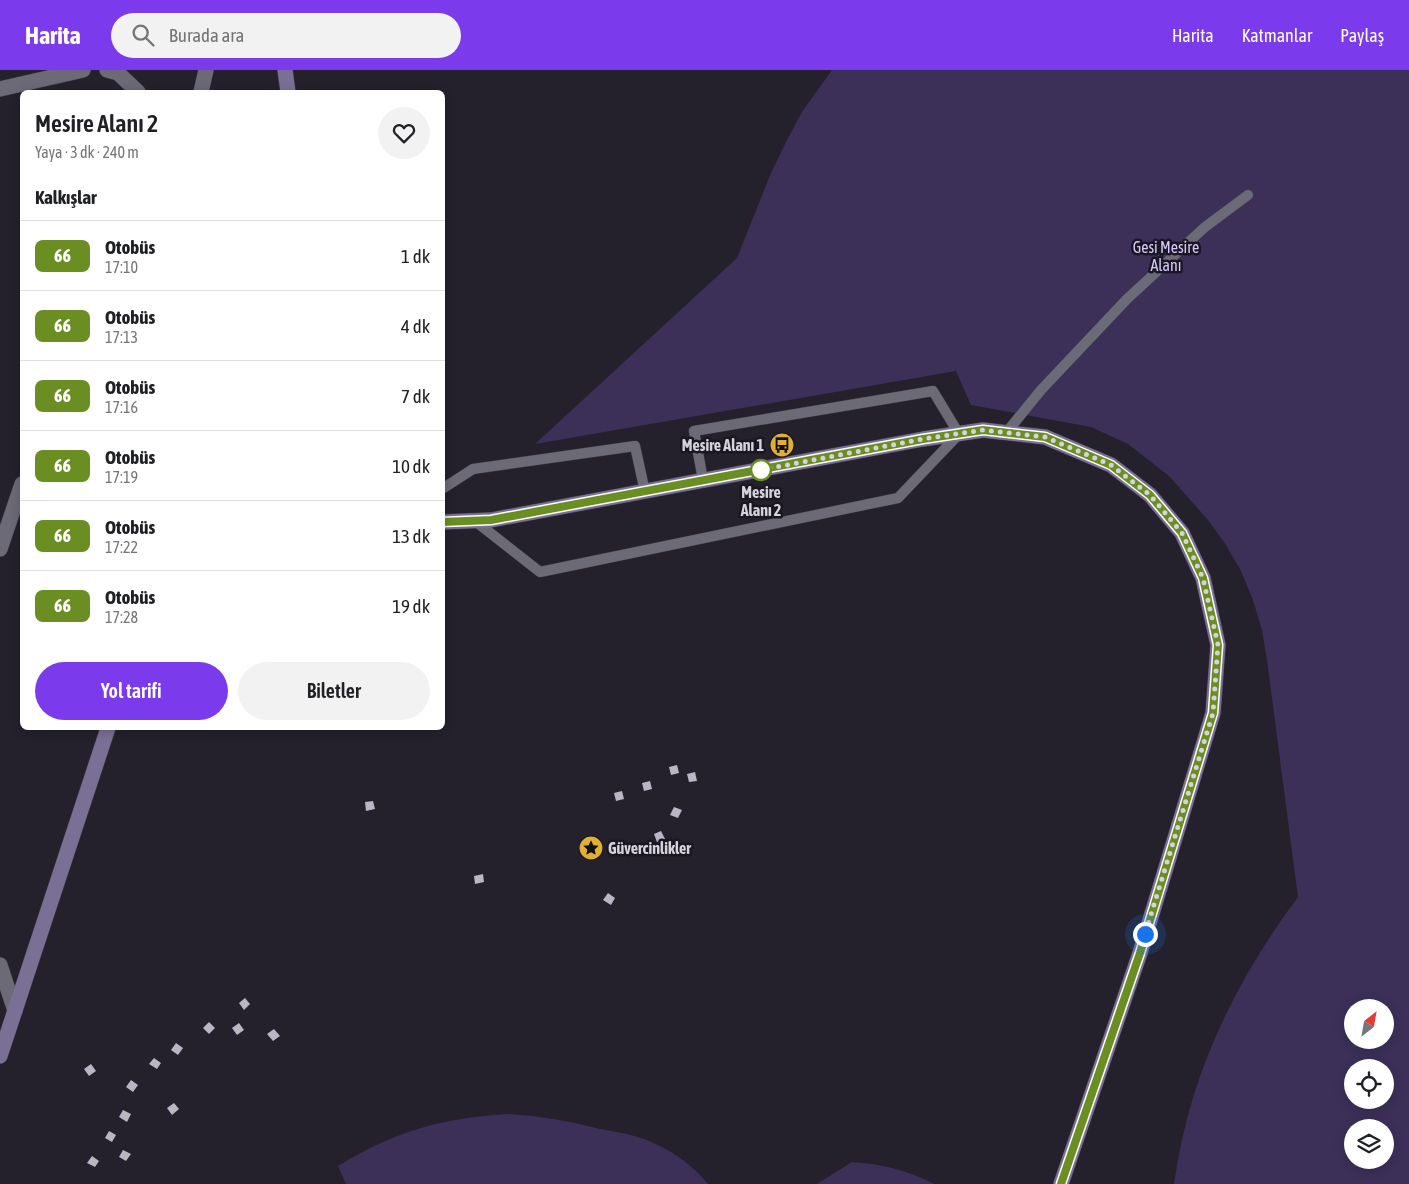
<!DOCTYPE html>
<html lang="tr">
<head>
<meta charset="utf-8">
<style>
	body { margin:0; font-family:"Asap Condensed",sans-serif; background:#f2f2f2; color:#202124; height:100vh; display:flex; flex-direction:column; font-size:19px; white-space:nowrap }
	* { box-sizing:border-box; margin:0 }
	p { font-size:16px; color:#757577 }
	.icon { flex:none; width:28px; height:28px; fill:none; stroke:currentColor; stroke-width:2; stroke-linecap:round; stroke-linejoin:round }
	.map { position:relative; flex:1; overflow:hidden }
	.sheet { position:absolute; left:20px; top:20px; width:425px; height:640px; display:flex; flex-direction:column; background:#fff; border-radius:8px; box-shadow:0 2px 12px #0003 }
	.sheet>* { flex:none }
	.badge { padding:0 10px; border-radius:8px; font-size:18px; line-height:32px }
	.needle { width:32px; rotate:31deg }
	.tools { position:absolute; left:1344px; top:929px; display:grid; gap:10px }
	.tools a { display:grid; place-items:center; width:50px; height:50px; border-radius:50%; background:#fff; box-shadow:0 2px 12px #0003; font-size:25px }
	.you { position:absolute; width:25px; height:25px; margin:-12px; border:4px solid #fff; border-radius:50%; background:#1a73e8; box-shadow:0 0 0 8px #1a73e833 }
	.map>.badge { position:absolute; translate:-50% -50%; box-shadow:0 0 0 2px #fff }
	h2 { padding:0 15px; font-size:19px; line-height:45px }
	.round { display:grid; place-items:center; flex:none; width:52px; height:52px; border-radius:26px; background:#f2f2f2 }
	.summary { display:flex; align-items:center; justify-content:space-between; height:85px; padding:0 15px }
	h1 { font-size:24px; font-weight:600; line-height:38px }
	.action { display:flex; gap:10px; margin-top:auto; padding:10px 15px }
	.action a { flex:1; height:58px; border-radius:30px; background:#7c3aed; color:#fff; font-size:20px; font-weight:600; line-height:58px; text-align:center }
	.action a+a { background:#f2f2f2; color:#202124 }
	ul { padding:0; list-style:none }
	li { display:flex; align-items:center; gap:15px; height:70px; padding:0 15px; border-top:1px solid #e0e0e0 }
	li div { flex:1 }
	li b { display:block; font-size:19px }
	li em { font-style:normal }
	li .badge { min-width:55px; font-weight:700; text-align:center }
	header { display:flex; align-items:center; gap:30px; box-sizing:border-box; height:70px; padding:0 25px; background:#7c3aed; color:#fff }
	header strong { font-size:24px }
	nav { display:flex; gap:28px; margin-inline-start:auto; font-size:18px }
	.search { width:350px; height:45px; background:#f2f2f2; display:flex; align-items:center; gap:12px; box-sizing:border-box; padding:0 18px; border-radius:28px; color:#757577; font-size:19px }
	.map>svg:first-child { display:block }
	.green { fill:#3c3059; fill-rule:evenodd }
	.building { fill:#b9b6c5 }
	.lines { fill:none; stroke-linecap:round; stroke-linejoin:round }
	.lane-casing { stroke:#413e48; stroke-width:11 }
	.street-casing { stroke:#413e48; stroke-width:16 }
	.secondary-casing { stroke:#413e48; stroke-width:16 }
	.lane { stroke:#6d6a78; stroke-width:10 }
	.street { stroke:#6d6a78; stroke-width:15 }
	.secondary { stroke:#7a7095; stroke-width:15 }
	.line-casing { stroke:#fff; stroke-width:11 }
	.line { stroke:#6b8e23; stroke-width:8 }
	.walk { stroke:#d4d2da; stroke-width:5; stroke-dasharray:0 9 }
	.stop-dot { fill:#fff; stroke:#6b8e23; stroke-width:2.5 }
	.labels { text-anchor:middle; stroke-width:5; stroke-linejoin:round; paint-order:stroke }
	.park-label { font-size:16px; fill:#d6cafc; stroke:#1a1723 }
	.poi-label { font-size:16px; font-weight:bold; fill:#d4d2da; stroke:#1a1723; text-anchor:end }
	.stop-label { font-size:16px; font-weight:bold; fill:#d4d2da; stroke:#1a1723 }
</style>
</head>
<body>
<header>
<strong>Harita</strong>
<div class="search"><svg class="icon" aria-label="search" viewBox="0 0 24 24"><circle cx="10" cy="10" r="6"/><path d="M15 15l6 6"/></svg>Burada ara</div>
<nav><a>Harita</a><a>Katmanlar</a><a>Paylaş</a></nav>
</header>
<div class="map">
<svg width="1409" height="1114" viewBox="0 0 1409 1114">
	<rect width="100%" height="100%" fill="#24212c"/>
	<g class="green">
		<path d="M832 0H1409V1114H1174C1189 1006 1234 913 1298 827L1267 590 1262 560 1253 530 1241 501 1226 475 1208 450 1169 406 1128 374 1091 357 971 335 956 301 535 374 737 188 771 103 786 72 802 42ZM1352 938H1385V970H1352ZM1352 998H1385V1030H1352ZM1352 1058H1385V1090H1352Z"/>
		<path d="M509 1044C540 1046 569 1051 600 1059 609 1061 618 1062 627 1064 657 1071 688 1089 708 1114H346L338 1096C395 1061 442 1048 509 1044Z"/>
		<path d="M852 1092C882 1094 907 1100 934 1114H817Z"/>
	</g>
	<g class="building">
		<path d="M677 695 679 703 671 705 669 697Z"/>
		<path d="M695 702 697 711 689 712 687 704Z"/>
		<path d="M650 711 652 719 644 721 642 713Z"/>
		<path d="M622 721 624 729 616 731 614 723Z"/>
		<path d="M373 731 375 739 366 741 365 732Z"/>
		<path d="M674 737 682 740 678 748 670 745Z"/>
		<path d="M661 761 665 769 657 772 654 764Z"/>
		<path d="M483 804 484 812 475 814 474 806Z"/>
		<path d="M608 823 615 828 611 835 603 830Z"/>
		<path d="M245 928 250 934 244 940 239 933Z"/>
		<path d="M209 952 215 958 209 964 203 958Z"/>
		<path d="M239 953 244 960 237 965 232 958Z"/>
		<path d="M274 959 280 966 273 971 267 964Z"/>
		<path d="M176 973 183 978 178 985 171 980Z"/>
		<path d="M154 988 161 993 157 999 149 994Z"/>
		<path d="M91 994 96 1001 89 1006 84 999Z"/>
		<path d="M131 1010 138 1015 133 1022 126 1017Z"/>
		<path d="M174 1033 179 1039 172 1045 167 1038Z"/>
		<path d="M123 1040 131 1044 127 1052 119 1047Z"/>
		<path d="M109 1061 116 1065 112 1072 105 1068Z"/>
		<path d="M123 1080 131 1084 126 1091 119 1087Z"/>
		<path d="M92 1086 99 1091 95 1097 87 1093Z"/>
	</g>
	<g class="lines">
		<defs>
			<g id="lane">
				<path d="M1006 363 1041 320 1127 229 1205 157 1248 125"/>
				<path d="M442 419 473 399 635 376 645 422"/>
				<path d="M475 451 540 502 898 428 959 364 933 321 694 361 703 410"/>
			</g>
			<g id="street">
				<path d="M107 0 118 3 138 22"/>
				<path d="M0 19 83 0"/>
				<path d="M201 22 206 0"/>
				<path d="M0 479 22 414"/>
				<path d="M0 895 15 941"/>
			</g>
			<g id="secondary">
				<path d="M285 0 288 22"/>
				<path d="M442 452 491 450 923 369 983 360 1045 367 1111 395 1150 425 1182 463 1203 508 1218 575 1213 643 1140 883 1061 1114"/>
				<path d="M0 986 108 658"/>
			</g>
		</defs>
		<use href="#lane" class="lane-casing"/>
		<use href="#street" class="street-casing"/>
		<use href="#secondary" class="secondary-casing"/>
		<use href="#lane" class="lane"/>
		<use href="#street" class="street"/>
		<use href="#secondary" class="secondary"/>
	</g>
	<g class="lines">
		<defs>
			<path id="line" d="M442 452 491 450 923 369 983 360 1045 367 1111 395 1150 425 1182 463 1203 508 1218 575 1213 643 1140 883 1061 1114"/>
		</defs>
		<use href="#line" class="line-casing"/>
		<use href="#line" class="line"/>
		<path class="walk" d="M761 400 923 369 983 360 1045 367 1111 395 1150 425 1182 463 1203 508 1218 575 1213 643 1145 864"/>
	</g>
	<defs>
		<symbol id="bus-disc" viewBox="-11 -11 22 22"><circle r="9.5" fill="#e0b034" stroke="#1a1723"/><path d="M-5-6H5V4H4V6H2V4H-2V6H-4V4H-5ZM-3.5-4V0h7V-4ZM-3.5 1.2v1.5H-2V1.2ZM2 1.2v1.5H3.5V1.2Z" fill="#111"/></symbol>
		<symbol id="sight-disc" viewBox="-11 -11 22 22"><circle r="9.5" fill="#e0b034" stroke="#1a1723"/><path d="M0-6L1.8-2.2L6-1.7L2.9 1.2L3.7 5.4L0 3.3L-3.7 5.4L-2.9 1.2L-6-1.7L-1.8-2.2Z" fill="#111"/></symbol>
	</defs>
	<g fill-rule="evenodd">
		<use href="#bus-disc" x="768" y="361" width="28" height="28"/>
		<use href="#sight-disc" x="577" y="764" width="28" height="28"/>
	</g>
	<circle class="stop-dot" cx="761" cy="400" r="10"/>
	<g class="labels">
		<g class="park-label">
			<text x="1166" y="183">Gesi Mesire<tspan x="1166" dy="18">Alanı</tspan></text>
		</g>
		<g class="poi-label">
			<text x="764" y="381">Mesire Alanı 1</text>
			<text x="608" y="784" text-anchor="start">Güvercinlikler</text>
		</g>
		<g class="stop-label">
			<text x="761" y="428">Mesire<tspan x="761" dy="18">Alanı 2</tspan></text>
		</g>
	</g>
</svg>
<div class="tools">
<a><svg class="needle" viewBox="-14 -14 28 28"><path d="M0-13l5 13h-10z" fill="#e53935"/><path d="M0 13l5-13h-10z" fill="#757577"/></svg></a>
<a><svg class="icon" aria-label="locate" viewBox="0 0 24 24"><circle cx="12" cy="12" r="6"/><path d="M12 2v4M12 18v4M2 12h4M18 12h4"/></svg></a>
<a><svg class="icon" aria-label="layers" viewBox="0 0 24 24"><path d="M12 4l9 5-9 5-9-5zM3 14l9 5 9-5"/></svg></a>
</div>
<div class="you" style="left:1145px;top:864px"></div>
<section class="sheet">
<div class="summary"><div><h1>Mesire Alanı 2</h1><p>Yaya · 3 dk · 240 m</p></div><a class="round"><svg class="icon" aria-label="heart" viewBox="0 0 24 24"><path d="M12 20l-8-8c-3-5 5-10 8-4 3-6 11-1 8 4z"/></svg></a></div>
<h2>Kalkışlar</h2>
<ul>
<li><span class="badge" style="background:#6b8e23;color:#fff">66</span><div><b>Otobüs</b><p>17:10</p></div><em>1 dk</em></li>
<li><span class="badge" style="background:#6b8e23;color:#fff">66</span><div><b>Otobüs</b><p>17:13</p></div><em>4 dk</em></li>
<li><span class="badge" style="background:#6b8e23;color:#fff">66</span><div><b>Otobüs</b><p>17:16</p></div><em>7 dk</em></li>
<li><span class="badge" style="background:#6b8e23;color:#fff">66</span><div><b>Otobüs</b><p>17:19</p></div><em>10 dk</em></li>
<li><span class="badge" style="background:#6b8e23;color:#fff">66</span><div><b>Otobüs</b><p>17:22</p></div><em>13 dk</em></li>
<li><span class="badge" style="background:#6b8e23;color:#fff">66</span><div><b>Otobüs</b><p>17:28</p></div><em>19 dk</em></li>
</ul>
<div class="action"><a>Yol tarifi</a><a>Biletler</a></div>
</section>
</div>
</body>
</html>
